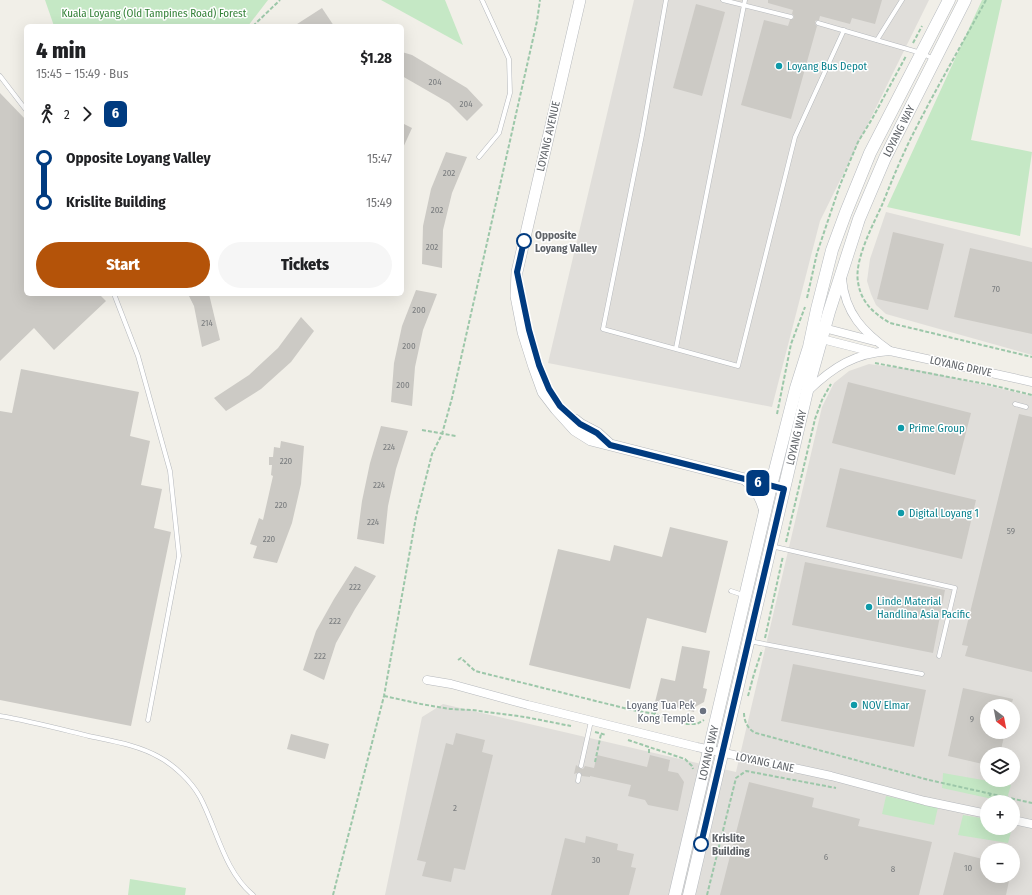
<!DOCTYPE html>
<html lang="en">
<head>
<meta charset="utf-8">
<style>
	body { margin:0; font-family:"Fira Sans Condensed",sans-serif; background:#f6f6f6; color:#202124; height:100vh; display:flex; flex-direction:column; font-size:15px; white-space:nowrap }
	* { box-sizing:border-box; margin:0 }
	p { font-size:13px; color:#757577 }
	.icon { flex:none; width:22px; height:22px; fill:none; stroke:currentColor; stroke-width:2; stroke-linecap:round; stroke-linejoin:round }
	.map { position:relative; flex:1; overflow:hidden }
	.sheet { position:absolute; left:24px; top:24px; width:380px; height:272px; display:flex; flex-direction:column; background:#fff; border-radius:6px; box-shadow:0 4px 16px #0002 }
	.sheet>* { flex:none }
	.badge { padding:0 8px; border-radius:6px; font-size:14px; line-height:26px }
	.needle { width:26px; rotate:148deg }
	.controls { position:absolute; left:980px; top:699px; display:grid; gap:8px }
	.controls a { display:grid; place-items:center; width:40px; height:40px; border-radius:50%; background:#fff; box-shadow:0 4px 16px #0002; font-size:20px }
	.map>.badge { position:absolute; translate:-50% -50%; box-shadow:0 0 0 2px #fff }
	.legs { display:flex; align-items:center; gap:6px; height:44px; padding:0 12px; font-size:13px }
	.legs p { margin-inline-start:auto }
	.summary { display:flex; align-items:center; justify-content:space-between; height:68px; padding:0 12px }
	h1 { font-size:22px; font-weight:800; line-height:30px }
	.button { display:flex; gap:8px; margin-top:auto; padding:8px 12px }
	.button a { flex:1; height:46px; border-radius:24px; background:#b45309; color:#fff; font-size:16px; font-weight:800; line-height:46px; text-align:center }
	.button a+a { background:#f6f6f6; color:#202124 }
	ul { padding:0 12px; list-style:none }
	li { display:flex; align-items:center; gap:14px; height:44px; font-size:15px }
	li i { display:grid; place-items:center; width:6px; height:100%; margin:0 5px; background:currentColor }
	li i::after { content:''; width:10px; height:10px; margin:-5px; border:3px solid; border-radius:50%; background:#fff }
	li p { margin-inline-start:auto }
	li:first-child i { background:linear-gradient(#0000 50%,currentColor 0) }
	li:last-child i { background:linear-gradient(currentColor 50%,#0000 0) }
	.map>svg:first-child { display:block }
	.industrial { fill:#e0deda; fill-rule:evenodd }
	.green { fill:#c5e8c5 }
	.building { fill:#cccac5 }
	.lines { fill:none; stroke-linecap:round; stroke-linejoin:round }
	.service-casing { stroke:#b5b8bc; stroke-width:5 }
	.minor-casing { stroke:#b5b8bc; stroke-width:9 }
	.tertiary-casing { stroke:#b5b8bc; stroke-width:12 }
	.secondary-casing { stroke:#b6babf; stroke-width:13 }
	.path { stroke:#9cc7a9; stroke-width:2; stroke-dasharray:4 2; stroke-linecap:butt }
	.service { stroke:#fff; stroke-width:4 }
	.minor { stroke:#fff; stroke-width:8 }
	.tertiary { stroke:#fff; stroke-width:11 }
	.secondary { stroke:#fff; stroke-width:12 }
	.line-1-casing { stroke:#fff; stroke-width:9 }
	.line-1 { stroke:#003b80; stroke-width:6 }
	.culture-dot { fill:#0f9aa8; stroke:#fff; stroke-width:1.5 }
	.stop-1-dot { fill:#fff; stroke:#003b80; stroke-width:2 }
	.worship-dot { fill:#6b7280; stroke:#fff; stroke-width:1.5 }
	.labels { text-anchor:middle; stroke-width:3; stroke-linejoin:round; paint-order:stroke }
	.number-label { font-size:9px; fill:#7a7d7f }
	.park-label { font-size:11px; fill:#348238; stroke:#fff }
	.culture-label { font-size:11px; fill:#0d838f; stroke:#fff; text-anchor:start }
	.street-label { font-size:11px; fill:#5f6368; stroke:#fff }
	.stop-label { font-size:11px; font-weight:bold; fill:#5f6368; stroke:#fff; text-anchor:start }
	.worship-label { font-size:11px; fill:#5b616d; stroke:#fff; text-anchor:end }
</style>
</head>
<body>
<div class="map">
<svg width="1032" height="895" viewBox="0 0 1032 895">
	<rect width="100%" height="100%" fill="#f1efe8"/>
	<g class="industrial">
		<path d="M634 0H929L820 221 772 407 548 363Z"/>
		<path d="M886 212 1032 248V355L886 314 876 305 871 294 867 281 870 259Z"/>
		<path d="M869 364 924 371 1032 396V895H385L422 717 443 704 736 772 822 407 834 383 849 371ZM987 706H1013V732H987ZM987 754H1013V780H987ZM987 802H1013V828H987ZM987 850H1013V876H987Z"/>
	</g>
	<g class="green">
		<path d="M45 0H268L248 26H54Z"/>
		<path d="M381 0H445L463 45Z"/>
		<path d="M982 0H1002L971 140 1032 152 1020 236 887 207Z"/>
		<path d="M943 773 1011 785 1006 802 942 788Z"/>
		<path d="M886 796 938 807 934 825 882 814Z"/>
		<path d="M963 815 987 819V828H1012L1008 843 958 835Z"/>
		<path d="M130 879 186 888 185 895H128Z"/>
	</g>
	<g class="building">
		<path d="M768 0H882L875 24 852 18 850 24 820 16 819 20 815 21V24L817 26 791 119 741 105 764 20 788 26 790 20 794 18V16L792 14 793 10 768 3Z"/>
		<path d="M696 4 725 12 702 96 673 88Z"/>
		<path d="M322 8 334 26H294Z"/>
		<path d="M402 52 412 55 467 88 483 105 467 121 449 103 402 76Z"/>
		<path d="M0 93 26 120V294H99L106 301 54 350 34 328 0 361Z"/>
		<path d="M402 123 412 128 402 150Z"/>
		<path d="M446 152 467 157 452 193 443 230 442 268 422 264 423 226 431 189Z"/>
		<path d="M893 232 944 244 928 310 877 299Z"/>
		<path d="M970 248 1032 262V334L954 317Z"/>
		<path d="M416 290 437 294 423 330 415 367 412 406 391 402 394 363 402 326Z"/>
		<path d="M188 294H209L220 340 202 347 194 306Z"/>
		<path d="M301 317 314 331 291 362 261 389 226 411 214 398 249 375 278 348Z"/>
		<path d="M21 369 139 392 130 436 150 441 141 485 162 489 154 528 171 532 131 726 0 700V411L12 413Z"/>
		<path d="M848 382 971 413 955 475 832 443Z"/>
		<path d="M1019 414 1032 417V672L965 656 968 646 962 645Z"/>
		<path d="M381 426 408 431 396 469 388 506 384 544 357 539 362 501 370 463Z"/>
		<path d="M281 441 304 446 301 484 292 523 277 563 253 558 257 546 250 544 259 518 263 520 273 476 271 475 272 465H269V457H273L274 447 280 448Z"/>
		<path d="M840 468 976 500 962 559 826 527Z"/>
		<path d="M670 527 728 541 706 633 647 618 630 689 529 665 558 549 610 561 614 545 662 557Z"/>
		<path d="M805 562 945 590 933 653 792 625Z"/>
		<path d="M355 566 376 576 355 609 336 643 324 680 303 670 316 631 334 599Z"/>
		<path d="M682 646 710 651 703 688 707 689 704 702 695 707 694 712 655 702 661 678 675 681Z"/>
		<path d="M793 664 926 690 914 747 781 721Z"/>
		<path d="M963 688 1013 699 1011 706H987V732H1005L1000 754H987V765L948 756Z"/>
		<path d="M456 733 485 740 482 752 493 755 465 870 454 868 451 882 422 876 426 862 417 860 446 743 453 745Z"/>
		<path d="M291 734 329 744 325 759 287 749Z"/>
		<path d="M597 755 647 767 650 755 670 760 668 771 678 773 684 782 678 811 648 805 645 800 628 796 631 785 590 776V777L582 776 580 772 574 774 576 765 581 769H583L585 766 594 768Z"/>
		<path d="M749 782 814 798 812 807 860 819 858 826 932 842 919 895H720Z"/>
		<path d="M586 836 618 844 617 850 634 854 631 867 636 868 629 895H551L565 838 585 843Z"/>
		<path d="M954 852 987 860V876H1010L1006 895H943Z"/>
	</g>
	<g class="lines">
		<defs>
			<g id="service">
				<path d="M666 0 642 135 603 329 738 366 795 137 844 30"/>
				<path d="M723 0 791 17"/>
				<path d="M818 23 921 53 934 59"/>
				<path d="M877 40 902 0"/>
				<path d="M0 76 26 110"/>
				<path d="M479 157 499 133 510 93 509 59 482 0"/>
				<path d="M114 294 138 356 170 471 179 556 148 720"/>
				<path d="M676 348 745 0"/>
				<path d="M1015 404 1026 407"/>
				<path d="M771 546 955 588 939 656"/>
				<path d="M731 591 743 595"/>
				<path d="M749 641 922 674"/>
				<path d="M0 716C30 721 60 729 89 736 112 741 138 745 159 757 174 765 191 781 200 797 217 829 224 871 253 895"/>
				<path d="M581 766 591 721"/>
				<path d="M578 781 579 775"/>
			</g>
			<g id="minor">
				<path d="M842 279C845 313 863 332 890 351"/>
				<path d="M820 327 874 341"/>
				<path d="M818 338 873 352"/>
				<path d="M808 391C833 367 855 353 890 351L1032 382"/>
				<path d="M427 680 451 684 528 705 697 747 831 776 925 801 987 814"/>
				<path d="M1013 820 1032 824"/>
			</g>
			<g id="tertiary">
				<path d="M580 0 517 272 516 296 523 332 534 367 543 392 556 409 575 430 591 440 784 489"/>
				<path d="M575 420 580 424 597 433 608 443"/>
				<path d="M746 480C757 489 761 498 765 511"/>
			</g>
			<g id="secondary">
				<path id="s1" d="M675 895 771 486 796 388 809 347 817 309 832 250 846 212 870 153 949 0"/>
				<path id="s2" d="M689 895 807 391 829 312 859 219 885 158 965 0"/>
			</g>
		</defs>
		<use href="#service" class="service-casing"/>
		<use href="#minor" class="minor-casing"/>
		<use href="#tertiary" class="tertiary-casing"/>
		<use href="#secondary" class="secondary-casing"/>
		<g class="path">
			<path d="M986 0C961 46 934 92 911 138 900 160 891 183 882 205 873 225 854 260 858 282 861 302 873 313 890 323L1032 357"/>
			<path d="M253 26 280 0"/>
			<path d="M913 43 922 26"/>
			<path d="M807 298 817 253 840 185 858 142 872 119 906 56"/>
			<path d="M875 363 991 385 1032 395"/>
			<path d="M777 414 791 344 805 307"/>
			<path d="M422 430 456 436"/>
			<path d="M786 542 815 419 822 400 831 384"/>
			<path d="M765 638 783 556"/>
			<path d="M458 660 461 658 475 671 632 710 655 714 687 724H697L704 720"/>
			<path d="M384 696 421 704 450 709 472 710 525 717 571 726"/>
			<path d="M748 696 754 674 762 650"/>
			<path d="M744 713C744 721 748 730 756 733L929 780 1032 803"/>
			<path d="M655 714 656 706"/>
			<path d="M595 732 606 735"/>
			<path d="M628 740 685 759 692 766 693 769"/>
			<path d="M649 753V748"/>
			<path d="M595 762 601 734"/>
			<path d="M989 802 990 794"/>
			<path d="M333 895 384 696 416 517 432 454 442 434 452 398 537 21 540 0"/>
			<path d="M707 895 736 778 746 771 836 788"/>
		</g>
		<use href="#service" class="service"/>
		<use href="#minor" class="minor"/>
		<use href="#tertiary" class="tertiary"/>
		<use href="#secondary" class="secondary"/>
	</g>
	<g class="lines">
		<defs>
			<path id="line-1" d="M524 241 517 272 529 330 539 365 549 389 560 406 580 424 597 433 610 445 784 489 701 844"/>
		</defs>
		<use href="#line-1" class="line-1-casing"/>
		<use href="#line-1" class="line-1"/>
	</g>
	<g class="culture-dot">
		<circle cx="779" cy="66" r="4"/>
		<circle cx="901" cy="428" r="4"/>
		<circle cx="901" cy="513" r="4"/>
		<circle cx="869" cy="607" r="4"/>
		<circle cx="854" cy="705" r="4"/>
	</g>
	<g class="stop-1-dot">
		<circle cx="524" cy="241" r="7"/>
		<circle cx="701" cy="844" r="7"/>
	</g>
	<circle class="worship-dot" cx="703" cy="711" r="4"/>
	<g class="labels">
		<g class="number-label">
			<text x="435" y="85">204</text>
			<text x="466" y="107">204</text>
			<text x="449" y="176">202</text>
			<text x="437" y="213">202</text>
			<text x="432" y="250">202</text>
			<text x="996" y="292">70</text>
			<text x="419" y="313">200</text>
			<text x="207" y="326">214</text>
			<text x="409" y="349">200</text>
			<text x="403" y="388">200</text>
			<text x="389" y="450">224</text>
			<text x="286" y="464">220</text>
			<text x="379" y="488">224</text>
			<text x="281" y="508">220</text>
			<text x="373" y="525">224</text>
			<text x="1011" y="534">59</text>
			<text x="269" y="542">220</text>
			<text x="355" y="590">222</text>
			<text x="335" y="624">222</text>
			<text x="320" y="659">222</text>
			<text x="972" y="722">9</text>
			<text x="455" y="811">2</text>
			<text x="826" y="860">6</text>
			<text x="596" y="863">30</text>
			<text x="968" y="871">10</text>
			<text x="893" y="872">8</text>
		</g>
		<g class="park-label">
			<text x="154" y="17">Kuala Loyang (Old Tampines Road) Forest</text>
		</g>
		<g class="culture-label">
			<text x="787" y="70">Loyang Bus Depot</text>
			<text x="909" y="432">Prime Group</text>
			<text x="909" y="517">Digital Loyang 1</text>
			<text x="877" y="605">Linde Material<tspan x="877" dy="13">Handlina Asia Pacific</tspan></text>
			<text x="862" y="709">NOV Elmar</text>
		</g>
		<g class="street-label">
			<text dy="4" stroke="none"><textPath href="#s2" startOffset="794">LOYANG WAY</textPath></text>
			<text transform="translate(548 136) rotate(-77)" y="4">LOYANG AVENUE</text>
			<text transform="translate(961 366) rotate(12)" y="4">LOYANG DRIVE</text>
			<text dy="4" stroke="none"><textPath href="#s2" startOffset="470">LOYANG WAY</textPath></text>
			<text dy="4" stroke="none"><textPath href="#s1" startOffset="146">LOYANG WAY</textPath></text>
			<text transform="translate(765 762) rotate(12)" y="4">LOYANG LANE</text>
		</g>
		<g class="stop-label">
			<text x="535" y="239">Opposite<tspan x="535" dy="13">Loyang Valley</tspan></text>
			<text x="712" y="842">Krislite<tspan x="712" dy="13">Building</tspan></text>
		</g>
		<g class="worship-label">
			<text x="695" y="709">Loyang Tua Pek<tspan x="695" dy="13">Kong Temple</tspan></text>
		</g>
	</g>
</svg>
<div class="controls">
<a><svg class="needle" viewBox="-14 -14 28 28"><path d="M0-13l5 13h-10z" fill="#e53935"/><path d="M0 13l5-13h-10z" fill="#757577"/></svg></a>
<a><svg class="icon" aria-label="layers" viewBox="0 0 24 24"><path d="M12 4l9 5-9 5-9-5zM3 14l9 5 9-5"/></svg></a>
<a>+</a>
<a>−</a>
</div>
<b class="badge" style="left:758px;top:483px;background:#003b80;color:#fff">6</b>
<section class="sheet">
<div class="summary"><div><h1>4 min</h1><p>15:45 – 15:49 · Bus</p></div><b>$1.28</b></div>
<div class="legs"><svg class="icon" aria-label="walk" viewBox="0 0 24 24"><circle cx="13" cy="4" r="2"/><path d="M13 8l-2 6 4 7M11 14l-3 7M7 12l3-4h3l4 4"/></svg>2<svg class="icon" aria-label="forward" viewBox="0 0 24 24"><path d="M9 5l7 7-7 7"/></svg><b class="badge" style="background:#003b80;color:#fff">6</b></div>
<ul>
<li><i style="color:#003b80"></i><b>Opposite Loyang Valley</b><p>15:47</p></li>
<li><i style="color:#003b80"></i><b>Krislite Building</b><p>15:49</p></li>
</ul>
<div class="button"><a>Start</a><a>Tickets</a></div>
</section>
</div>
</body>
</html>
